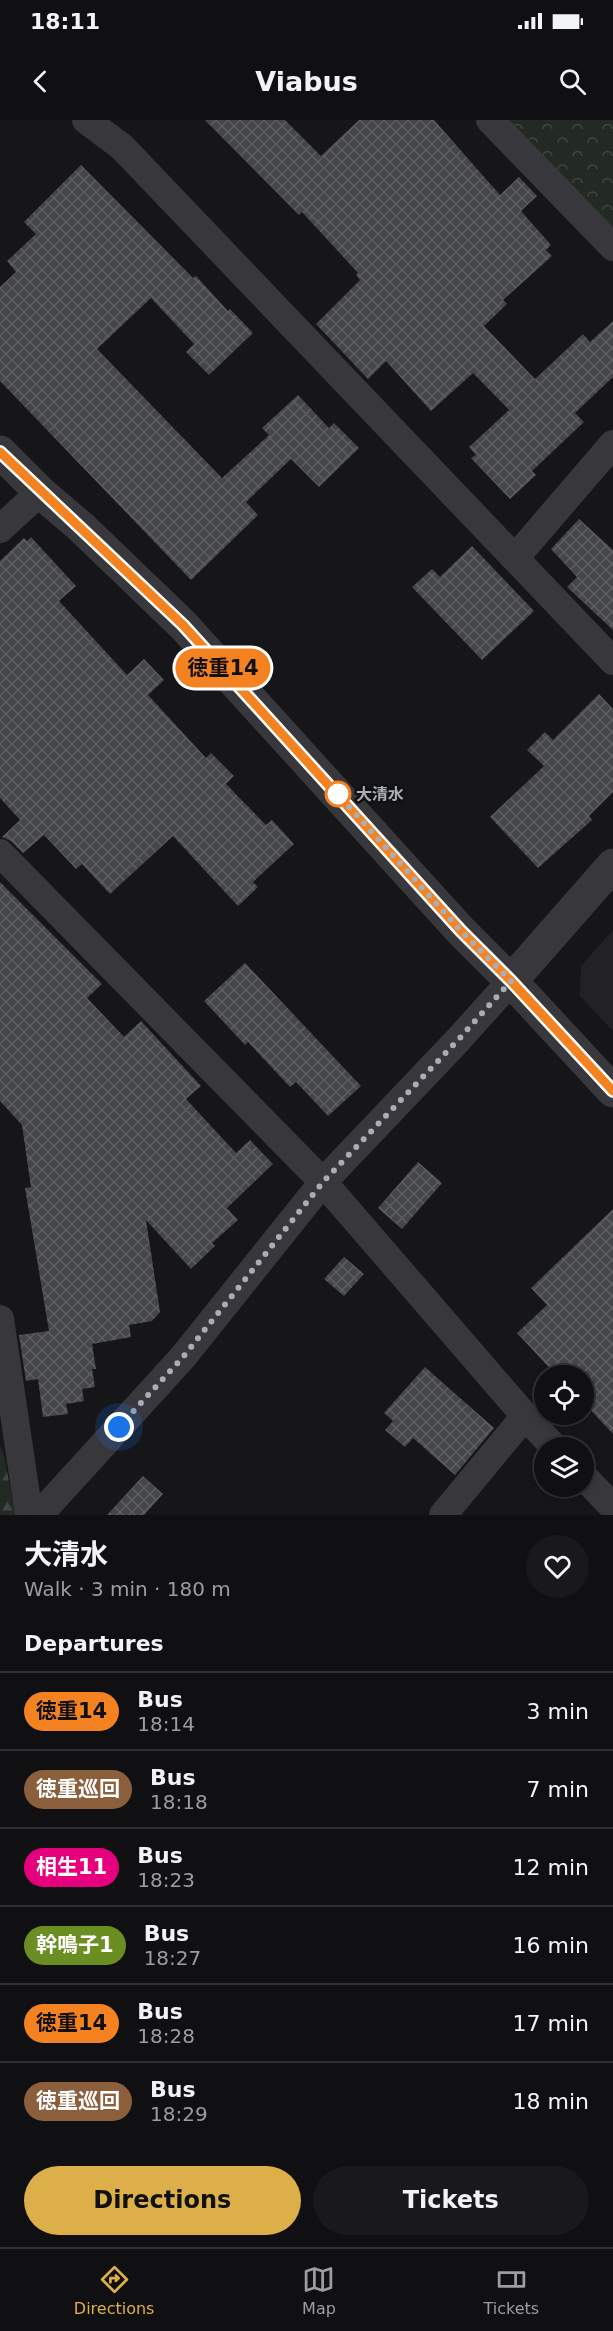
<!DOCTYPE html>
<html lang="en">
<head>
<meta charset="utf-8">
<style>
	body { margin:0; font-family:"DejaVu Sans","Noto Sans JP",sans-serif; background:#19191b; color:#f1f3f6; height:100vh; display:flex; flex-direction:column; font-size:22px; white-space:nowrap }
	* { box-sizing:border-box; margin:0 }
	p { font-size:20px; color:#9c9d9f }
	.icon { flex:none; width:33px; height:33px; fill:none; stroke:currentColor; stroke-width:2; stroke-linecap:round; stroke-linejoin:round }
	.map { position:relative; height:1395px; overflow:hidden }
	.sheet { display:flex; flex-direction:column; background:#101012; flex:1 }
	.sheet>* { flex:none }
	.badge { padding:0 12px; border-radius:20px; font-size:21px; line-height:39px }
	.fabs { position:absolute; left:534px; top:1245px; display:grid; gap:12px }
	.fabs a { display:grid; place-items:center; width:60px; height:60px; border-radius:50%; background:#101012; box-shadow:0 3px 9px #0003,0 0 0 2px #303032; font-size:30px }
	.you { position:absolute; width:30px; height:30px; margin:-15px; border:4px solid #fff; border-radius:50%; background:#1a73e8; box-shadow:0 0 0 9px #1a73e833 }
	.map>.badge { position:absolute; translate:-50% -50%; box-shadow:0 0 0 3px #fff }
	h2 { padding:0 24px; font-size:22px; line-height:54px }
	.round { display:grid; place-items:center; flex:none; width:63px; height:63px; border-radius:32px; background:#19191b }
	.head { display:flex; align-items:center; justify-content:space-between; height:102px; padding:0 24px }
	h1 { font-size:28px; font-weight:700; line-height:45px }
	.action { display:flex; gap:12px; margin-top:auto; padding:12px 24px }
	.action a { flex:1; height:69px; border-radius:36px; background:#ddaf49; color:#111; font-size:24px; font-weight:700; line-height:69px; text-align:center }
	.action a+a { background:#19191b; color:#f1f3f6 }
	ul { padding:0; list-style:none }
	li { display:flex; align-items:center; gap:18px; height:78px; padding:0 24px; border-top:2px solid #303032 }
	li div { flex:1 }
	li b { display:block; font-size:22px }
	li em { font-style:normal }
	li .badge { min-width:66px; font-weight:700; text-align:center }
	.status { display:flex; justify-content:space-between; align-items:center; height:42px; padding:0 30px; background:#101012; direction:ltr }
	.status svg { height:16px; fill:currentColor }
	header { display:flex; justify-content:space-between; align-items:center; height:78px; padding:0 24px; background:#101012; font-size:27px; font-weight:700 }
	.dock { display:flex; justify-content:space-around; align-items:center; height:84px; border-top:2px solid #303032; background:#101012; font-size:16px; color:#9c9d9f }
	.dock a { display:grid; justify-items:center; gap:3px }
	.dock .active { color:#ddaf49 }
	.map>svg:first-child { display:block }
	.built { fill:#222224 }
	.forest { fill:url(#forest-firs) }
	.park { fill:url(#park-crowns) }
	.building { fill:url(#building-cross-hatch) }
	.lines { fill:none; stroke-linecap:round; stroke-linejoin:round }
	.minor { stroke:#38383c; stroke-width:28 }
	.tertiary { stroke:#38383c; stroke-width:33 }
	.line-casing { stroke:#fff; stroke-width:14 }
	.line { stroke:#f58220; stroke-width:9 }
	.walk { stroke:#aaadb6; stroke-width:6; stroke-dasharray:0 10.8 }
	.stop-dot { fill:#fff; stroke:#f58220; stroke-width:3 }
	.labels { text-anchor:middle; stroke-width:5; stroke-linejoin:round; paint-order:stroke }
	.stop-label { font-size:16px; font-weight:bold; fill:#aaadb6; stroke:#111113; text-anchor:start }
</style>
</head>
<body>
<div class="status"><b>18:11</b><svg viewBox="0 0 49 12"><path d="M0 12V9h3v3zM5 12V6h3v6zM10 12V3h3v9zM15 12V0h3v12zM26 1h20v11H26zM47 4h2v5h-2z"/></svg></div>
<header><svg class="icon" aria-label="back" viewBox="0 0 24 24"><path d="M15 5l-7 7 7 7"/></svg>Viabus<svg class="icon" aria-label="search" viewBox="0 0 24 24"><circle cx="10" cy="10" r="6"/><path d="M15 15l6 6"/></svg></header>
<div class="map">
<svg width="613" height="1395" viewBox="0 0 613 1395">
	<defs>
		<pattern id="forest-firs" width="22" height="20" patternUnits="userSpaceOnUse" patternTransform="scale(1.5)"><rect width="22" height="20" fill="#232a24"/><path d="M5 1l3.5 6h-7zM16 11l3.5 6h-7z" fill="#404642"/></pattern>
		<pattern id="park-crowns" width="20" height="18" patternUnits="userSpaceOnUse" patternTransform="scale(1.5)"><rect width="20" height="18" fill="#232a24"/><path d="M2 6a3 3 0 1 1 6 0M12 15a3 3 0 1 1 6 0" fill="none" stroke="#404642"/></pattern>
		<pattern id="building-cross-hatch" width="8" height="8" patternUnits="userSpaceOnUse" patternTransform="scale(1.5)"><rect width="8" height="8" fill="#45464a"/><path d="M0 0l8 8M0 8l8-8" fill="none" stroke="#5d5e62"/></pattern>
	</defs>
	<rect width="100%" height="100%" fill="#161618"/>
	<path class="built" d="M613 810V911L580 876 581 846Z"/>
	<path class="forest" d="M0 1325 4 1335 15 1395H0Z"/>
	<path class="park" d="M507 0H613V110Z"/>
	<g class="building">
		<path d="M205 0H285L321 36 359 0H434L500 75 519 57 537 76 521 91 551 125 546 130 552 136 503 180 507 184 484 206 535 259 583 214 590 222 613 201V257L575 293 584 302 532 351 536 355 510 379 471 338 476 335 469 327 509 290 473 253 431 291 386 241 368 259 316 204 360 160 356 155 358 153 302 92 299 95Z"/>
		<path d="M81 45 193 158 196 156 228 191 230 189 253 213 209 255 186 232 194 224 151 178 97 229 222 358 269 315 262 308 298 275 329 308 334 303 359 328 319 367 291 339 246 382 258 395 191 460 0 261V167L16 152 7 141 36 114 24 102Z"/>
		<path d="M579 399 613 430V510L567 467 577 457 551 429Z"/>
		<path d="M31 417 76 466 59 481 127 555 144 539 164 560 148 575 206 638 211 633 234 656 226 664 266 705 272 700 294 724 253 762 258 767 238 786 173 716 110 774 82 744 76 749 44 715 23 733 11 721 2 717 20 700 0 678V441L24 418 27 421Z"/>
		<path d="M472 426 534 491 482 540 412 467 432 449 440 457Z"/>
		<path d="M599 574 613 589V672L589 696 592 700 538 748 490 697 544 646 527 630 545 612 553 620Z"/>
		<path d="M0 762 102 864 87 878 124 917 141 901 201 966 186 979 236 1033 250 1020 273 1044 227 1088 238 1100 212 1123 215 1126 191 1149 146 1100 160 1192 152 1201 129 1205 131 1217 92 1224 96 1249H92L95 1267 82 1269 84 1281 66 1284 68 1294 43 1297 38 1259 26 1261 19 1215 49 1211 25 1068 31 1067 22 1005 0 981Z"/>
		<path d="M245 843 361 966 328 996 296 962 290 967 248 922 245 925 204 881Z"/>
		<path d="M418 1042 442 1063 402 1109 378 1088Z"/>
		<path d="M613 1089V1314L584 1283V1256H557L517 1213 547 1185 531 1168Z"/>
		<path d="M344 1137 364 1154 344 1176 324 1159Z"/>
		<path d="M425 1247 494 1308 455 1355 413 1318 405 1327 385 1310 393 1301 384 1293Z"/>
		<path d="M143 1356 163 1374 144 1395H107Z"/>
	</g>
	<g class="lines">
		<g class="minor">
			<path d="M86 0 122 27 613 541"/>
			<path d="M490 0 613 127"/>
			<path d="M0 409 40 372"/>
			<path d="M515 438 613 324"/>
			<path d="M0 733 323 1062 525 1296 555 1328"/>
			<path d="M0 1199 29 1395"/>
			<path d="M584 1357 613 1387"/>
			<path d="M39 1395 183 1237 323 1062 458 920 511 861"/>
			<path d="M443 1395 525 1296"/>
		</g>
		<g class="tertiary">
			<path d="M0 332 40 372 81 407 183 505 461 811 511 861 613 971"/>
			<path d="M511 861 613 745"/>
		</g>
	</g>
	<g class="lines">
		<defs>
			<path id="line" d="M0 332 183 505 461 811 511 861 613 971"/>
		</defs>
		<use href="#line" class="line-casing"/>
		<use href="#line" class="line"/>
		<path class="walk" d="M119 1307 183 1237 323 1062 458 920 511 861 461 811 334 670 338 674"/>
	</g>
	<circle class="stop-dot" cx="338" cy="674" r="12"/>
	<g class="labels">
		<g class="stop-label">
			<text x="356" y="680">大清水</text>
		</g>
	</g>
</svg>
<div class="fabs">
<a><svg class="icon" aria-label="locate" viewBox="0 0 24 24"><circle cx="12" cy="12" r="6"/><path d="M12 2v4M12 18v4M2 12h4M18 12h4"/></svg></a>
<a><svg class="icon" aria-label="layers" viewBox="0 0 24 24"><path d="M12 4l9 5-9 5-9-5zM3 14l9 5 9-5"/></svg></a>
</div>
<div class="you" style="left:119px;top:1307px"></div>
<b class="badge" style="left:223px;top:548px;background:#f58220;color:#111">徳重14</b>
</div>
<section class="sheet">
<div class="head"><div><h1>大清水</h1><p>Walk · 3 min · 180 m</p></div><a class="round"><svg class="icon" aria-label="heart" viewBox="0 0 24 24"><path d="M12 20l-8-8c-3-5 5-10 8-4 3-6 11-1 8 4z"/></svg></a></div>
<h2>Departures</h2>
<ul>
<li><span class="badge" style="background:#f58220;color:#111">徳重14</span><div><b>Bus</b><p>18:14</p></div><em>3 min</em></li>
<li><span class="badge" style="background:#8b5e3c;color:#fff">徳重巡回</span><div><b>Bus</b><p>18:18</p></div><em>7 min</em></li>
<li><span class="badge" style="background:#e6007e;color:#fff">相生11</span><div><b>Bus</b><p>18:23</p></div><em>12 min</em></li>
<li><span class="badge" style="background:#6b8e23;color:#fff">幹鳴子1</span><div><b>Bus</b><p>18:27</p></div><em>16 min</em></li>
<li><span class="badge" style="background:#f58220;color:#111">徳重14</span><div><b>Bus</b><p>18:28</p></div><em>17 min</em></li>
<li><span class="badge" style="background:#8b5e3c;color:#fff">徳重巡回</span><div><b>Bus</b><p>18:29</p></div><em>18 min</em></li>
</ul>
<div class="action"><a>Directions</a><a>Tickets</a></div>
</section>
<nav class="dock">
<a class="active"><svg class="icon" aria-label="directions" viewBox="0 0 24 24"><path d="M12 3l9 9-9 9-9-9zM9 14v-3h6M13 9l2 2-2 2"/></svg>Directions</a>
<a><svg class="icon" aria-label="map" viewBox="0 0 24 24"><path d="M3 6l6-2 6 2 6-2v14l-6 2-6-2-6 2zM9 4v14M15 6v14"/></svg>Map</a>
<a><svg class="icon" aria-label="tickets" viewBox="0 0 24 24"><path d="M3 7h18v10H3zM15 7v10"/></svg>Tickets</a>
</nav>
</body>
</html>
